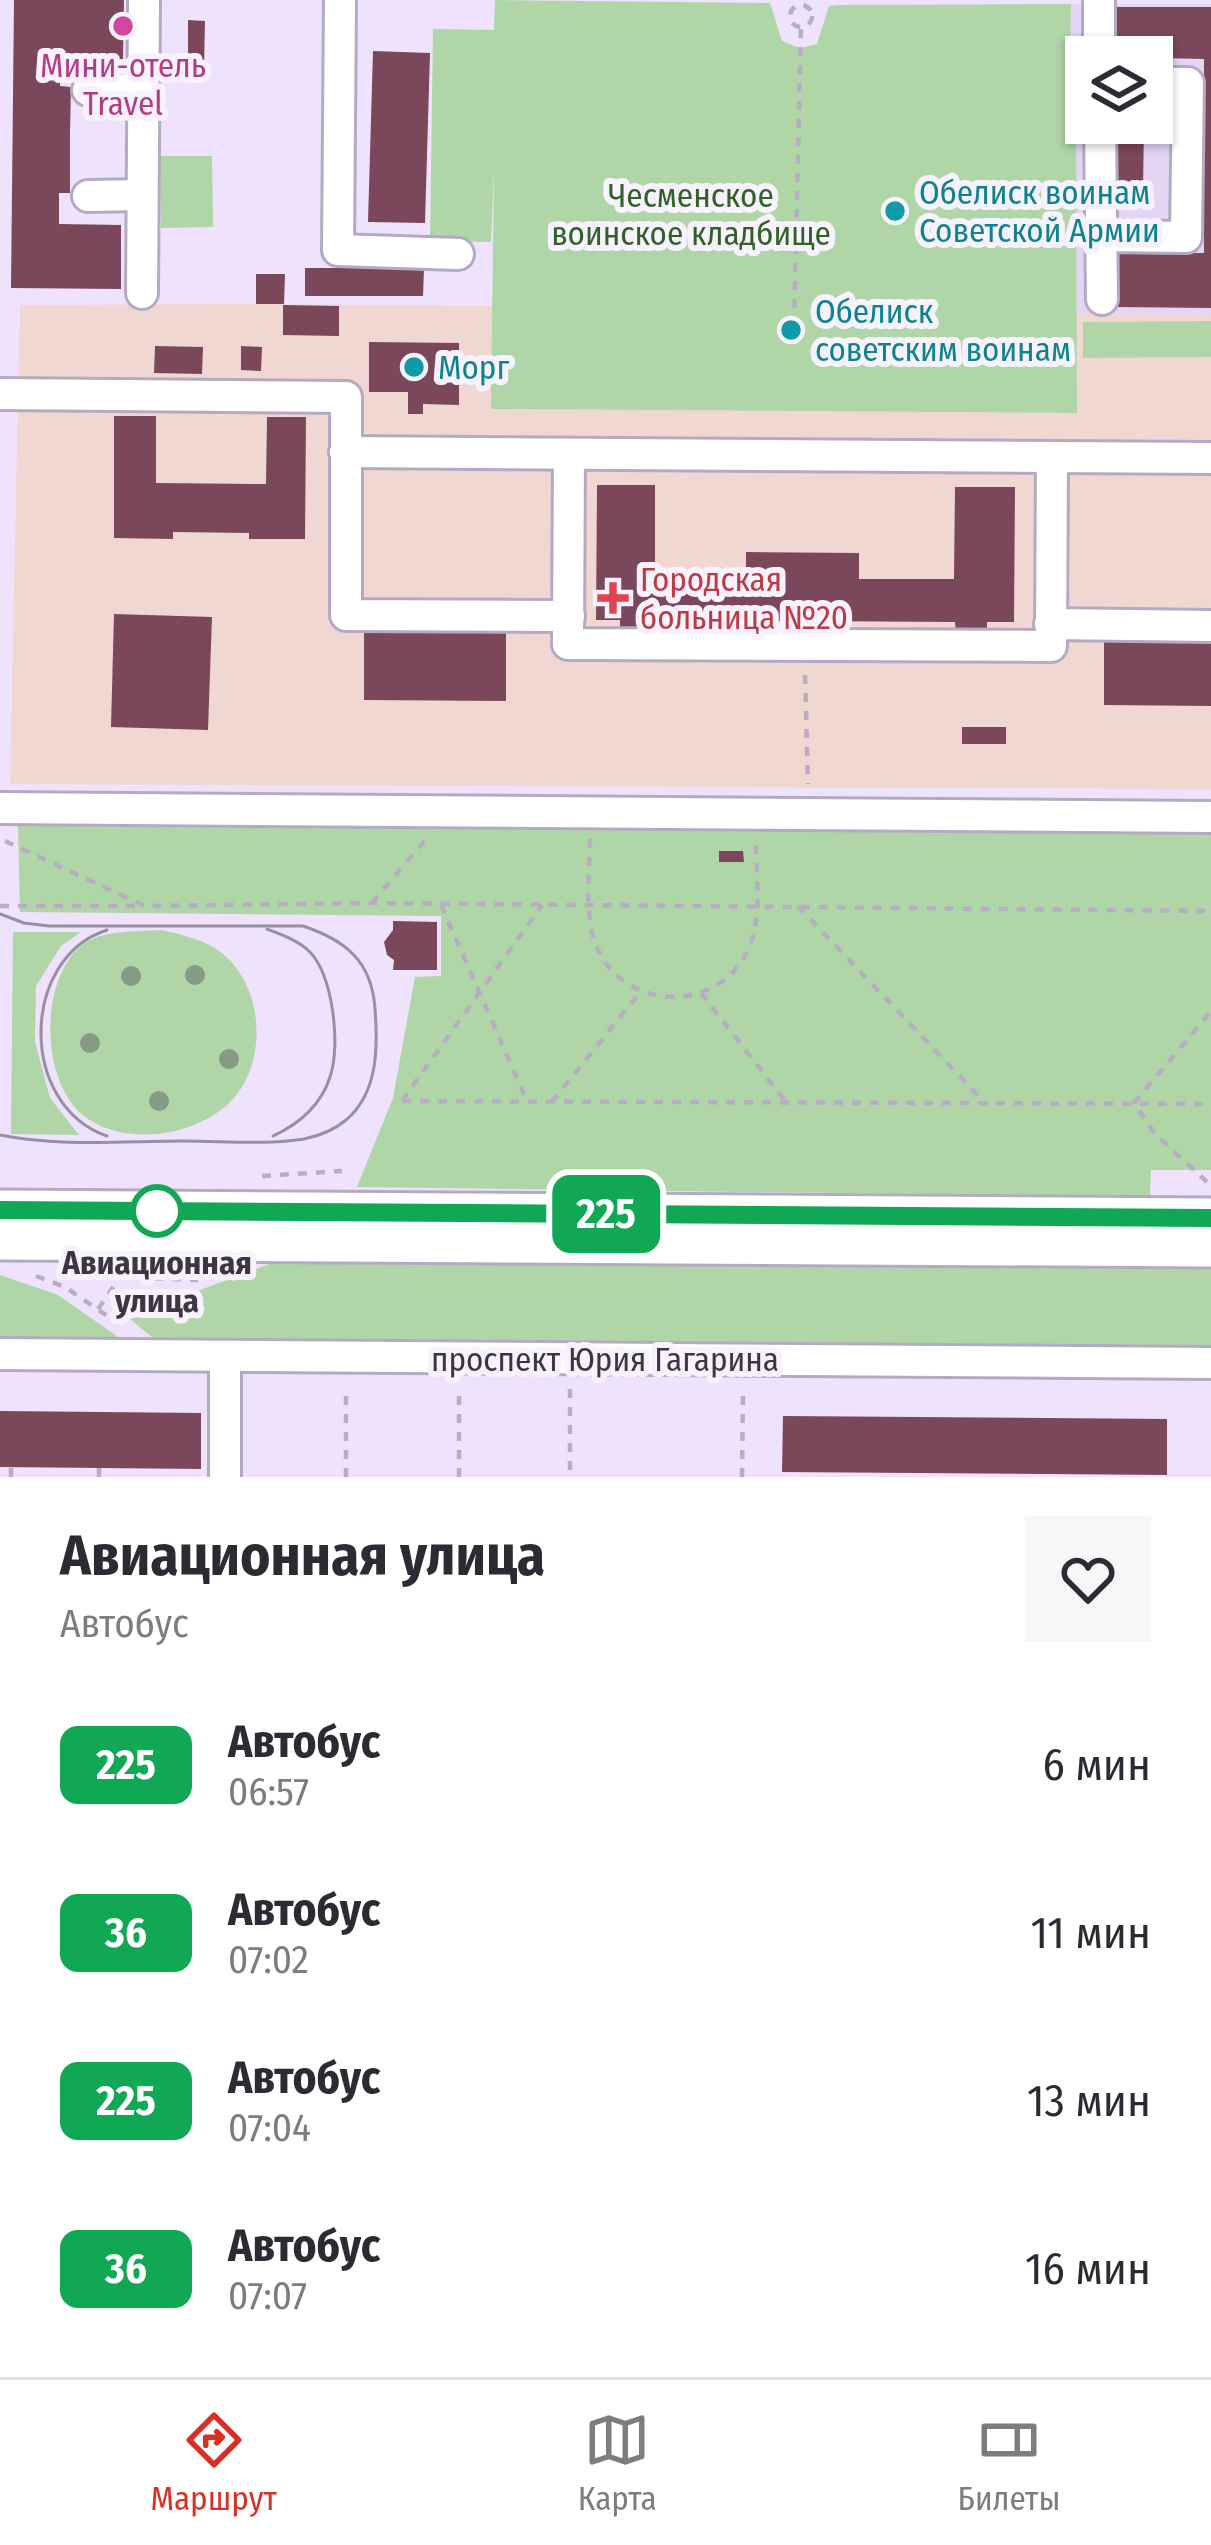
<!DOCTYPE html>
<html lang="ru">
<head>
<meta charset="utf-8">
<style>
	body { margin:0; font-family:"Fira Sans Condensed",sans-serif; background:#f7f7f7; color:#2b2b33; height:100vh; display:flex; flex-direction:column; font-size:45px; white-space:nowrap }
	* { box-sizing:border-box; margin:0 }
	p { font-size:39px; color:#7c7c81 }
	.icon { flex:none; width:66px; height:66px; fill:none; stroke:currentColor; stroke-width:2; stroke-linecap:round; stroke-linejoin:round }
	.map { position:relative; height:1477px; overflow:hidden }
	.drawer { display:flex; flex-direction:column; background:#fff; flex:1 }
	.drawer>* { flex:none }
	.badge { padding:0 24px; border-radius:18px; font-size:42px; line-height:78px }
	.controls { position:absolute; left:1065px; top:36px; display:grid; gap:24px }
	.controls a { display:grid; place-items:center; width:108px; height:108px; border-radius:0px; background:#fff; box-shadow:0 3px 9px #0004; font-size:60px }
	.map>.badge { position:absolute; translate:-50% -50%; box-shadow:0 0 0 6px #fff }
	.round { display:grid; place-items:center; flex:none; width:126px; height:126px; border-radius:0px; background:#f7f7f7 }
	.head { display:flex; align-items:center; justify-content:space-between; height:204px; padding:0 60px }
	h1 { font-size:57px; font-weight:700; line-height:90px }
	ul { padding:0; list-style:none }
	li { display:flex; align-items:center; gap:36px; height:168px; padding:0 60px }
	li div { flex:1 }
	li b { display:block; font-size:45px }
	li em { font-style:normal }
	li .badge { min-width:132px; font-weight:700; text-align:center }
	.dock { display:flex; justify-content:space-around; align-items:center; height:168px; border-top:3px solid #e1e1e2; background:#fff; font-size:33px; color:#7c7c81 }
	.dock a { display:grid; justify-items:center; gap:6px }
	.dock .on { color:#d93025 }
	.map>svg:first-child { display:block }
	.built { fill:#e4d5f5; fill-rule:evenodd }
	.medical { fill:#f1d7d1 }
	.green { fill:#b0d5a7 }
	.building { fill:#7b475b }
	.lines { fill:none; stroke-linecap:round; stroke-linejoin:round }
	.minor-casing { stroke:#b5aac3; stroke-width:36 }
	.major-casing { stroke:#b5aac3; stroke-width:45 }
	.path { stroke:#b8aec3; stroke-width:4.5; stroke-dasharray:9 9; stroke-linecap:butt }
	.minor { stroke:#fff; stroke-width:30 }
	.major { stroke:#fff; stroke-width:39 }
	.tram { stroke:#9890a2; stroke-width:3 }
	.tree { fill:#869b86 }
	.line-casing { stroke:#fff; stroke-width:27 }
	.line { stroke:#10a855; stroke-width:18 }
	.hotel-dot { fill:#d1479c; stroke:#f7f2fd; stroke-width:4.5 }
	.culture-dot { fill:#0f9aa8; stroke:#f7f2fd; stroke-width:4.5 }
	.health-dot { fill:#e0444e; stroke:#f7f2fd; stroke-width:4.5 }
	.stop-dot { fill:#fff; stroke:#10a855; stroke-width:6 }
	.labels { text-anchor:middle; stroke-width:12; stroke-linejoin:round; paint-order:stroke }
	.hotel-label { font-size:33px; fill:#b23c85; stroke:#f7f2fd }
	.culture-label { font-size:33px; fill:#0d838f; stroke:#f7f2fd; text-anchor:start }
	.park-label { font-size:33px; fill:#316125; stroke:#f7f2fd }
	.health-label { font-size:33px; fill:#be3a42; stroke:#f7f2fd; text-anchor:start }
	.stop-label { font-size:33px; font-weight:bold; fill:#3b3741; stroke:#f7f2fd }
	.street-label { font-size:33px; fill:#3b3741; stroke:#f7f2fd }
</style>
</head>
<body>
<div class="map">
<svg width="1211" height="1477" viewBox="0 0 1211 1477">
	<rect width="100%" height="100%" fill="#eee2fc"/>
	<path class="built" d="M1071 4H1211V315L1077 314 1076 64 1070 62ZM1086 57H1152V123H1086Z"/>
	<path class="medical" d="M256 304 493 306 492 409 1076 413 1077 314 1211 315V789L10 784 20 305Z"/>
	<g class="green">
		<path d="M495 0 770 3 782 41 800 48 817 44 829 6 837 5 1071 4 1070 62 1076 63 1077 413 491 409 494 167 491 242 430 241 433 29 494 30Z"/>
		<path d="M160 156H212L213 227 161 228Z"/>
		<path d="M1211 321V357L1083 358V322Z"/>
		<path d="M18 823 1211 834V1170H1151L1150 1197 357 1187 393 1098 415 977 441 976V916L20 912Z"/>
		<path d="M161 930C179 934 197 938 213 947 264 977 270 1060 232 1100 199 1135 130 1147 88 1119 40 1087 38 982 81 946 101 929 137 932 161 930Z"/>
		<path d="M13 932H81L61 946 36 986 35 1042 50 1098 79 1135 11 1134Z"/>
		<path d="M277 1261 1211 1266V1348L154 1339 123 1313V1293H192Z"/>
		<path d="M0 1275 58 1295 121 1339 0 1338Z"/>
	</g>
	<g class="building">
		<path d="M14 0H124L123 59 60 58V86L71 87 70 132V193H59V224L121 225V289L11 288Z"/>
		<path d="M1117 7H1211V308L1117 307V253H1204V59L1117 57Z"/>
		<path d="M188 20 205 21 204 67 188 66Z"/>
		<path d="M373 51 430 53 425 223 368 222Z"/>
		<path d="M1118 123H1144L1143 191H1118Z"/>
		<path d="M305 268H424L423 296H305Z"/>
		<path d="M256 274H285L284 304H256Z"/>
		<path d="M283 305 339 306V336L283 335Z"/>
		<path d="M369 342 459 343V405L423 404V414H408V392H369Z"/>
		<path d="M155 346 203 347 202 374 154 373Z"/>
		<path d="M241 346 262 347 261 371 241 370Z"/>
		<path d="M114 416H156V483L266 484 267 417H306L305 539H249V533L173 532V539L114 538Z"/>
		<path d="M597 485H655V577L746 578V552L859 553V579H954L955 487H1015L1014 622H987V632H956L955 622 653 620 652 630H620V620H596Z"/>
		<path d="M114 614 212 617 208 730 111 727Z"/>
		<path d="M364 628 506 629V701L364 700Z"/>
		<path d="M1104 640 1211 641V706L1104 705Z"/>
		<rect x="962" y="727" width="44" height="17"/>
		<path d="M719 851H743L744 862H719Z"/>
		<path d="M393 921 437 922V970H393L394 960 387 955 384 942 393 930Z"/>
		<path d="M0 1411 201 1413V1469L0 1467Z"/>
		<path d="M783 1416 1167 1419V1475L782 1472Z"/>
	</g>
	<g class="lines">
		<defs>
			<g id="minor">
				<path d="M340 0 338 250 458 254"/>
				<path d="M1099 0V57"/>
				<path d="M88 90 142 89"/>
				<path d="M1100 123 1102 299"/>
				<path d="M88 196 142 195"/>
				<path d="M1101 236 1186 237 1188 83H1152"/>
				<path d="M142 293 144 0"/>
				<path d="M0 394 346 397V615L569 616"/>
				<path d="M345 452 1211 458"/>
				<path d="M569 456 568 644 1051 646 1052 457"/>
				<path d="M1050 624 1211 626"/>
				<path d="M0 808 1211 817"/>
				<path d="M0 1354 1211 1363"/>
				<path d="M225 1477V1356"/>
			</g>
			<g id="major">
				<path d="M0 1210 1211 1218"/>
				<path d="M0 1240 1211 1247"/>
			</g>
		</defs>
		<use href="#minor" class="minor-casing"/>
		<use href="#major" class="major-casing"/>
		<g class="path">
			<circle cx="801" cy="16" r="11"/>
			<path d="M794 326 801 27"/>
			<path d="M805 675 808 784"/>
			<path d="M590 839C590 873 583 918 598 950 626 1011 717 1013 747 952 763 921 756 877 756 842"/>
			<path d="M5 841 145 906 372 903 1211 911"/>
			<path d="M372 903 426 839"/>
			<path d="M441 905 527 1101"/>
			<path d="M0 906H139"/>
			<path d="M798 906 987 1105"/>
			<path d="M701 993 786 1102"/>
			<path d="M402 1101 1211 1104"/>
			<path d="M402 1101 542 905"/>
			<path d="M552 1102 641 991"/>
			<path d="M262 1176 342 1171"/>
			<path d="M1207 1182 1155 1134 1134 1103 1211 1011"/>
			<path d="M36 1276 65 1287 119 1324"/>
			<path d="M100 1276 198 1280"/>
			<path d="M98 1309 119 1279"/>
			<path d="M570 1389V1477"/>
			<path d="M11 1477V1467"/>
			<path d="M99 1477V1468"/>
			<path d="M346 1477V1388"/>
			<path d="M459 1477V1388"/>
			<path d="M742 1477 743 1390"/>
		</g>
		<use href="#minor" class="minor"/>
		<use href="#major" class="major"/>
		<g class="tram">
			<path d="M0 914 24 923 49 926H303C345 940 372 961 375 1009 378 1048 378 1093 346 1120 334 1130 319 1136 304 1139 266 1145 224 1141 184 1141 125 1141 58 1147 0 1135"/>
			<path d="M267 929C282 935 297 940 309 951 333 975 341 1045 330 1077 321 1105 299 1124 273 1136"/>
			<path d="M107 930C20 958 18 1105 107 1136"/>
		</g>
	</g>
	<g class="tree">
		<circle cx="195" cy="975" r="10"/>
		<circle cx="131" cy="976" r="10"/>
		<circle cx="90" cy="1043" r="10"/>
		<circle cx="229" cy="1059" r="10"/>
		<circle cx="159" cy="1101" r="10"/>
	</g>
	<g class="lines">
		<defs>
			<path id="line" d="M0 1210 1211 1218"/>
		</defs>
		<use href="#line" class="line-casing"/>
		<use href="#line" class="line"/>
	</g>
	<circle class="hotel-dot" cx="123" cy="26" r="12"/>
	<g class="culture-dot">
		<circle cx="895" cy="211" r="12"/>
		<circle cx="791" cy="330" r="12"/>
		<circle cx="414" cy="367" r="12"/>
	</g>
	<path class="health-dot" d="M607 580h12v12h12v12h-12v12h-12v-12h-12v-12h12z"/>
	<circle class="stop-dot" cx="157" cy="1211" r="24"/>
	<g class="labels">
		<g class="hotel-label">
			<text x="123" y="77">Мини-отель<tspan x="123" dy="38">Travel</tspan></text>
		</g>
		<g class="culture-label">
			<text x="919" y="204">Обелиск воинам<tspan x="919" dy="38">Советской Армии</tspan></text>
			<text x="815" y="323">Обелиск<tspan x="815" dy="38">советским воинам</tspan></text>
			<text x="438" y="379">Морг</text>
		</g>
		<g class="park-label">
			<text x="691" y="207">Чесменское<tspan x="691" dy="38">воинское кладбище</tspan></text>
		</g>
		<g class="health-label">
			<text x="640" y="591">Городская<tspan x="640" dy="38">больница №20</tspan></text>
		</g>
		<g class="stop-label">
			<text x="157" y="1274">Авиационная<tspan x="157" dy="38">улица</tspan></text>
		</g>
		<g class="street-label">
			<text x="605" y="1371">проспект Юрия Гагарина</text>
		</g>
	</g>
</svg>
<div class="controls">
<a><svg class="icon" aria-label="layers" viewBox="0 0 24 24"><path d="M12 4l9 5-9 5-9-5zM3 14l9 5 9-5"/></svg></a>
</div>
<b class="badge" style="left:606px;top:1214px;background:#10a855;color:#fff">225</b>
</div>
<section class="drawer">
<div class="head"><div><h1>Авиационная улица</h1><p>Автобус</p></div><a class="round"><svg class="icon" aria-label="heart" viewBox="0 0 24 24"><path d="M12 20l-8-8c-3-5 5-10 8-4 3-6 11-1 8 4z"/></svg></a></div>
<ul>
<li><span class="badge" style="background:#10a855;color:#fff">225</span><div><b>Автобус</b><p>06:57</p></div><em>6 мин</em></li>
<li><span class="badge" style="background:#10a855;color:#fff">36</span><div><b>Автобус</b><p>07:02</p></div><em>11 мин</em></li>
<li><span class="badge" style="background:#10a855;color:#fff">225</span><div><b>Автобус</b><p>07:04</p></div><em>13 мин</em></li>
<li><span class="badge" style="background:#10a855;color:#fff">36</span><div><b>Автобус</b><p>07:07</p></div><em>16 мин</em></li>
</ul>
</section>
<nav class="dock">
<a class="on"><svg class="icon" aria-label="directions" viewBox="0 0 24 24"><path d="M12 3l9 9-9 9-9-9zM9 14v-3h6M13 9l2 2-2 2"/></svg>Маршрут</a>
<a><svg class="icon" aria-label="map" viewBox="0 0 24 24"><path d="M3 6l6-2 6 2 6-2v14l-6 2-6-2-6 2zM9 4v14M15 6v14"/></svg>Карта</a>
<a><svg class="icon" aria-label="tickets" viewBox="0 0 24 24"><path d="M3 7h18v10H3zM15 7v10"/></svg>Билеты</a>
</nav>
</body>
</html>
